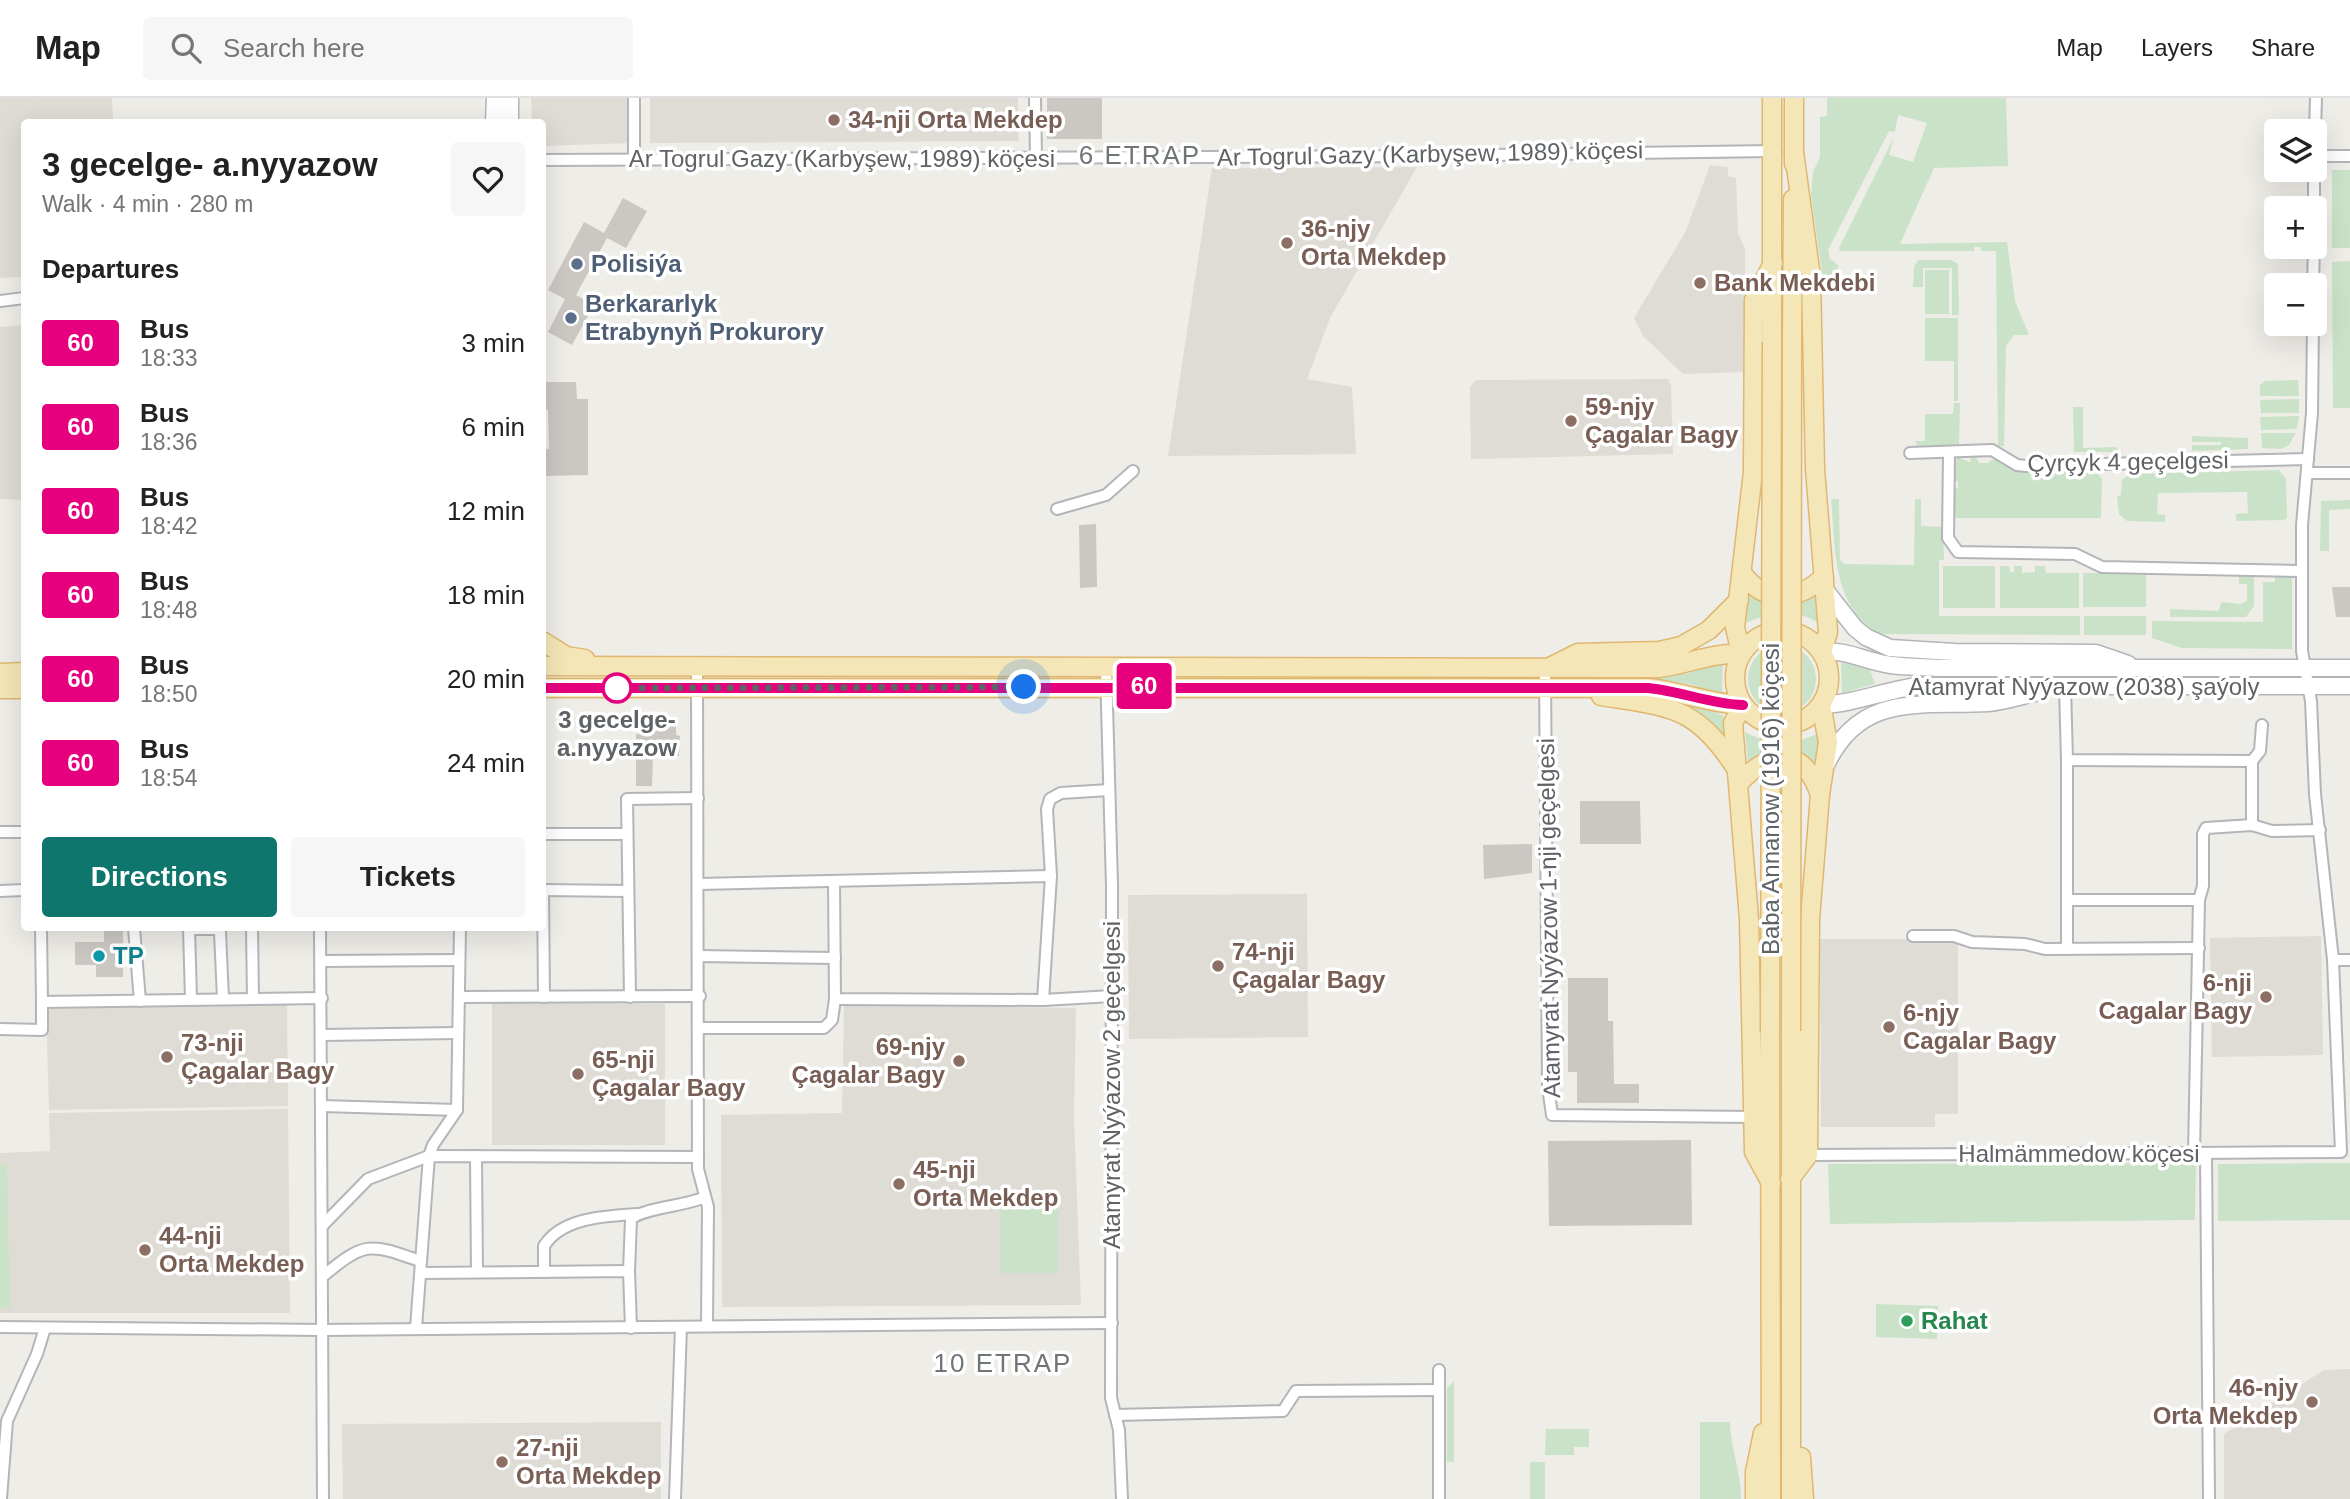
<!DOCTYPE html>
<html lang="en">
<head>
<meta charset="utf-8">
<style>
	body { margin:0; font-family:Helvetica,sans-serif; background:#f6f6f6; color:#222; height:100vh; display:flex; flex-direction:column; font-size:26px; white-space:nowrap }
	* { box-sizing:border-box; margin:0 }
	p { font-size:23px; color:#767676 }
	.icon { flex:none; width:38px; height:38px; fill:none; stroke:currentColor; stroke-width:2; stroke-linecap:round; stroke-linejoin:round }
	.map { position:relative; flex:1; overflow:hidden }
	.drawer { position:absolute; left:21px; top:21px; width:525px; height:812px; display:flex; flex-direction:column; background:#fff; border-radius:7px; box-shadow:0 7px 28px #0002 }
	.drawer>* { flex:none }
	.badge { padding:0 14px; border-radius:5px; font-size:24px; line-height:46px }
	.controls { position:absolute; left:2264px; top:21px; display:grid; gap:14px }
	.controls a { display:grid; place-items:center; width:63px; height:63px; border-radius:7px; background:#fff; box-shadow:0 7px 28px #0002; font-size:35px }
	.you { position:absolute; width:35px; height:35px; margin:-18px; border:5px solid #fff; border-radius:50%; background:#1a73e8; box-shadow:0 0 0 10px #1a73e833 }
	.map>.badge { position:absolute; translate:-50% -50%; box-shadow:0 0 0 4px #fff }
	h2 { padding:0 21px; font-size:26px; line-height:63px }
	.round { display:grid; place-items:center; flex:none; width:74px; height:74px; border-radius:7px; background:#f6f6f6 }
	.head { display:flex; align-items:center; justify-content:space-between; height:119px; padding:0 21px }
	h1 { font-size:33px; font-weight:700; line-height:52px }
	.cta { display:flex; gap:14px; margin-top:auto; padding:14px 21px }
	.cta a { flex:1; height:80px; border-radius:7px; background:#0f766e; color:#fff; font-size:28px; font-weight:700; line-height:80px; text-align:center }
	.cta a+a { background:#f6f6f6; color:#222 }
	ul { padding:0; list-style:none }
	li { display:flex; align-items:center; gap:21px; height:84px; padding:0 21px }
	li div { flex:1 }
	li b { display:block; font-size:26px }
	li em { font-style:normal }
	li .badge { min-width:77px; font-weight:700; text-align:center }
	header { display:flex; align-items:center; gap:42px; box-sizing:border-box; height:98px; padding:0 35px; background:#fff; border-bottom:2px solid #e0e0e0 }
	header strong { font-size:33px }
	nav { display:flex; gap:38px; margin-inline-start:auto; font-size:24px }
	.search { width:490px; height:63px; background:#f6f6f6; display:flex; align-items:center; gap:18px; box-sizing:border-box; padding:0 24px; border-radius:7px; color:#767676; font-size:26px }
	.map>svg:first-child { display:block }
	.education { fill:#dfdcd6 }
	.green { fill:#cae3c8 }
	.building { fill:#cbc8c4 }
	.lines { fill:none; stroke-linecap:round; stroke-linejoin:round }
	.street-casing { stroke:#b3b5b8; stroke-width:14 }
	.secondary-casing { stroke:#b2b5b8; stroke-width:19 }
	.primary-casing { stroke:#e0b770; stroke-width:21 }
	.street { stroke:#fff; stroke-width:10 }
	.secondary { stroke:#fff; stroke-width:16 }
	.primary { stroke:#f5e6b7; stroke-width:18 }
	.primary-bridge-casing { stroke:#e0b770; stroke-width:21; stroke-linecap:butt }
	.primary-bridge { stroke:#f5e6b7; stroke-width:18 }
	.line-casing { stroke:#fff; stroke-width:16 }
	.line { stroke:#e6007e; stroke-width:10 }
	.walk { stroke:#5f6366; stroke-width:7; stroke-dasharray:0 12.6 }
	.education-dot { fill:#8d6e63; stroke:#fff; stroke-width:2.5 }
	.service-dot { fill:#5c6f8a; stroke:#fff; stroke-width:2.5 }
	.stop-dot { fill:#fff; stroke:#e6007e; stroke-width:3.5 }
	.culture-dot { fill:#0f9aa8; stroke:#fff; stroke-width:2.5 }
	.leisure-dot { fill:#2e9e5b; stroke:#fff; stroke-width:2.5 }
	.labels { text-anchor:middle; stroke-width:7; stroke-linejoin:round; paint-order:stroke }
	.education-label { font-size:24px; font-weight:bold; fill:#785e54; stroke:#fff; text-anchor:start }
	.street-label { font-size:24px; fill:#5f6366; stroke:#fff }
	.service-label { font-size:24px; font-weight:bold; fill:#4e5e75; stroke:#fff; text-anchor:start }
	.stop-label { font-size:24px; font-weight:bold; fill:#5f6366; stroke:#fff }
	.culture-label { font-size:24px; font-weight:bold; fill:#0d838f; stroke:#fff; text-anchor:start }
	.leisure-label { font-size:24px; font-weight:bold; fill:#27864d; stroke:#fff; text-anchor:start }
	.neighbourhood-label { font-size:26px; letter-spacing:2px; fill:#707578; stroke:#fff }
</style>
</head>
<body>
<header>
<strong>Map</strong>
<div class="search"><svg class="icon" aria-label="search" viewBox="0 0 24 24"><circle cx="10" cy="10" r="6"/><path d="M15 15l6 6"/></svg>Search here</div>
<nav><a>Map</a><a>Layers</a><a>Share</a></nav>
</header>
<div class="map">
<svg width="2350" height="1401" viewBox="0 0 2350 1401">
	<rect width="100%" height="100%" fill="#efede8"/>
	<g class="education">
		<path d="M0 0H112L113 24H24V179L0 180Z"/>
		<path d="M531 0H631L632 45 543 48 542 24H532Z"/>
		<path d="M650 0H1018L1019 43 650 45Z"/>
		<path d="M1710 67 1728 69V78L1736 80 1738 135 1745 151V274L1683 276 1643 238 1634 220 1685 135Z"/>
		<path d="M1417 69 1330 220 1307 281 1352 289 1356 356 1168 358 1212 70Z"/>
		<path d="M24 227V402L0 401V229Z"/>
		<path d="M1668 281 1671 287 1673 356 1471 361 1470 289 1476 282Z"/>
		<path d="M1307 796 1308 939 1129 941 1128 797Z"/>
		<path d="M2321 838 2323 957 2212 959 2210 840Z"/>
		<path d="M1820 841H1958V1016H1935V1029H1821Z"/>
		<path d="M287 905 288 1008 49 1012 46 909Z"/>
		<path d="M492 905 665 906V1047H492Z"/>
		<path d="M844 906 1076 910 1074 1019 1081 1207 722 1209 721 1017 842 1015Z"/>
		<path d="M288 1011 290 1215H0V1055L50 1053 49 1015Z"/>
		<path d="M2350 1271V1401H2224V1336L2324 1272Z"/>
		<path d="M661 1324V1401H343L342 1326Z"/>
	</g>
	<g class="green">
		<path d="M1827 0H2006L2008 68 1934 70 1900 146 2007 144 2015 203 2029 237H2014L2006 248 2004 348H1998L1996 153H1981V149H1974V153H1840L1839 150 1894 39 1889 57 1913 64 1927 25 1898 17 1895 34 1889 33 1828 152 1830 161 1838 167V188L1824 189 1811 98 1813 74 1820 59V19L1827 18Z"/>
		<rect x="2332" y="72" width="18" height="78"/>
		<path d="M1918 162H1951L1958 166 1959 217H1952V170H1923V189H1913L1914 169Z"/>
		<path d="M2350 163V310H2333L2332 164Z"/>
		<rect x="1925" y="172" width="24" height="44"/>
		<path d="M1925 220H1958V303H1954V263H1925Z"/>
		<path d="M2265 283 2298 282 2299 298H2260V287Z"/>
		<path d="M2299 301V315H2261L2260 302Z"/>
		<path d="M1954 305H1960L1959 347 1919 350 1915 343H1925V316H1953Z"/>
		<path d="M2073 309H2083V350L2117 349V354H2074Z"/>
		<path d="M2299 318 2297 331 2261 332 2260 319Z"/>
		<path d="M2261 335H2296L2289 347 2281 351 2262 350Z"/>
		<path d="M2192 338 2248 340V351L2192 353V347H2221V344H2192Z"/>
		<path d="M1957 359 1970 364 1971 359H1976L1979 365H1988L1995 360 2020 374 2096 373 2102 381 2101 420H1953V391L1958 390V383H1953Z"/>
		<path d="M2279 372 2286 381 2287 420 2284 422 2236 423V416L2248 415 2247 394 2158 395 2157 416 2165 417V424L2127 423 2119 416 2117 398 2121 397 2122 382 2130 376Z"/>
		<path d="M1831 401H1839L1840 462 1844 466 1914 467 1915 401H1921V428L1943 429 1944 462H1939V518H2080V537L1879 536C1831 506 1836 451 1831 401Z"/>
		<path d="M2350 402V411L2329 412V453H2320L2321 403Z"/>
		<rect x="1943" y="468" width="52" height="42"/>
		<path d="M2000 468H2009L2010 474H2014V468H2022V475L2035 474V468H2045L2046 475H2079V510H2000Z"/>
		<rect x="2083" y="475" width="63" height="34"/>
		<path d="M2239 476H2254V508L2246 519H2170V511L2219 513 2221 504 2240 506 2247 503V486H2239Z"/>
		<path d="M2275 477H2292V551L2182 550 2152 540V523L2263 524V484H2275Z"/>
		<path d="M1748 495C1772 511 1792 512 1816 495L1820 526C1796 509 1770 515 1745 525Z"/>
		<rect x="2084" y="518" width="62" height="19"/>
		<circle cx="1782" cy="581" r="34"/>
		<path d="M1841 564 1870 572 1875 586 1842 595Z"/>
		<path d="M1723 565 1722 597 1690 586 1658 581V579L1689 575Z"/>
		<path d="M1674 601 1723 617 1727 641 1702 618 1673 604Z"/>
		<path d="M1745 634C1770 648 1794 647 1819 635L1816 665C1798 652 1766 649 1748 664Z"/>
		<path d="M2196 1065 2195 1122 1830 1126 1828 1066Z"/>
		<path d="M2350 1065V1122L2218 1123V1066Z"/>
		<path d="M0 1066H7L10 1210H0Z"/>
		<rect x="1000" y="1100" width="58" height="75"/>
		<path d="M1876 1206 1938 1208 1937 1241 1876 1239Z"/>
		<path d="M1454 1283V1364H1447V1290Z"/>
		<path d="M1700 1324H1730C1730 1348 1741 1372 1741 1401H1700Z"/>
		<path d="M1546 1331H1589V1349H1574V1357H1545Z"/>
		<rect x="1530" y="1364" width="15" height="37"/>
	</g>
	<g class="building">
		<rect x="1047" y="0" width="55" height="41"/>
		<path d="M623 100 647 113 626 150 607 140 576 197 594 207 572 247 548 234 565 201 548 192 584 124 604 135Z"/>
		<path d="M542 284H576L577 301H588V377L542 378V351H549L548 312H542Z"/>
		<path d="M1096 426 1097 489 1080 490 1079 427Z"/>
		<path d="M2332 489H2350V519H2336Z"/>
		<path d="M641 628H676V637L680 638 679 658H653L652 688H636V636H641Z"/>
		<path d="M1580 703H1640L1641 746H1580Z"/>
		<path d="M1532 746V775L1484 781 1483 747Z"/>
		<path d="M104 830H123V879H96V867H75V844H104Z"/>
		<path d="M1568 880H1608V923H1613L1614 986H1639V1005H1577V974H1568Z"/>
		<path d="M1691 1042 1692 1127 1549 1128 1548 1043Z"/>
	</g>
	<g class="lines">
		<defs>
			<g id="street">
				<path d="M634 0V62"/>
				<path d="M1035 0 1036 59"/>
				<path d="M2315 33 2316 0"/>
				<path d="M2315 58H2350"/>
				<path d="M542 62 1423 58 1772 53"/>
				<path d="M2314 110V72"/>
				<path d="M2313 187 2314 149"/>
				<path d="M0 203 24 200"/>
				<path d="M1910 355 1992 352 2017 367 2026 368 2308 361"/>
				<path d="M1949 355 1948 440 1958 454 2075 456 2102 469 2302 473"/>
				<path d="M2307 375H2350"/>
				<path d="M1057 411 1106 397 1133 373"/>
				<path d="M697 569 698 1071 708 1109 707 1227"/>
				<path d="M1106 571 1112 788 1111 1300 1119 1332 1122 1401"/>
				<path d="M1545 571 1548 989 1552 1017 1753 1019"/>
				<path d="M2065 589 2067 662 2252 663"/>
				<path d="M2067 662V802H2199L2194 1055 2341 1054 2333 862 2315 696 2311 603 2302 553V427L2312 315 2313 226"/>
				<path d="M2252 727V663L2260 653 2262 627"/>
				<path d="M0 734H24"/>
				<path d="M542 736H627"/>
				<path d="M834 783 835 901 1043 902 1112 898"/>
				<path d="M699 786 1051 778"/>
				<path d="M542 792 627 793"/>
				<path d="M543 792 544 899"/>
				<path d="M0 793 24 792"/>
				<path d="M2199 802 2203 788V736L2206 730 2252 727 2272 733 2320 732"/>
				<path d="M41 830 42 904"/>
				<path d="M134 830 140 903"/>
				<path d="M189 830 191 901"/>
				<path d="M252 830 253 901"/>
				<path d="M320 830 323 1401"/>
				<path d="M189 831H217L220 834 223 901"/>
				<path d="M1913 838H1954L1972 844 2025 846 2045 851 2199 850"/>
				<path d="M2067 851V802"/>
				<path d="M699 858 835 860"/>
				<path d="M2333 862H2350"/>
				<path d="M321 863 459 862"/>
				<path d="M460 899 700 898"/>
				<path d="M630 899 627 701 698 700"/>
				<path d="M1043 902 1051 778 1047 711 1050 701 1061 695 1109 692"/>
				<path d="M699 930H824L832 922 835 901"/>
				<path d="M0 931 42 932V904L322 900"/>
				<path d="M322 937 457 935"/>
				<path d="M322 1008 457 1012"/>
				<path d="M2206 1055 2209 1401"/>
				<path d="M1808 1057 2200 1055"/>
				<path d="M476 1058 477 1174"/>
				<path d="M322 1128 368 1081 429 1058 698 1059"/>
				<path d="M629 1173 631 1121C643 1110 686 1108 705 1099"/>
				<path d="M544 1174V1148C562 1119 607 1118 636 1116"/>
				<path d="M421 1175 629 1173 631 1230"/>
				<path d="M322 1179C365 1143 369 1145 420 1163"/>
				<path d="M0 1229 322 1232 1112 1225"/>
				<path d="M416 1230 429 1058 433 1047 457 1012 460 830"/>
				<path d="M1115 1317 1283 1313 1296 1293 1439 1292"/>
				<path d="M1 1401 7 1323 37 1256 45 1230"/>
				<path d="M675 1401 681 1229"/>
				<path d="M1439 1401V1272"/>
			</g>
			<g id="secondary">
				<path d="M494 24 495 0"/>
				<path d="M510 24V0"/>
				<path d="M1825 492 1855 530 1866 539 1890 550 1954 554 2096 555 2128 566"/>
				<path d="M1822 554C1846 551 1867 564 1891 567 1907 569 1924 569 1941 570H2350"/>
				<path d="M1821 607C1854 606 1885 592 1918 588H2350"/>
				<path d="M1827 665C1862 593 1923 609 1988 605 2003 604 2020 598 2035 595"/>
			</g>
			<g id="primary">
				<path d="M1794 54 1811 179 1815 371 1828 534 1822 554"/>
				<path d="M1794 66V0"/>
				<path d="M1772 244V0"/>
				<path d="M1792 244 1793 101"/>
				<path d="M1743 476C1766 507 1797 503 1824 479"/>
				<circle cx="1782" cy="580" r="47"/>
				<path d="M542 543 566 558 585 561"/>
				<path d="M542 568 1658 570C1686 567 1713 554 1741 556L1735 529 1753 374 1754 202 1773 165"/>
				<path d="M1550 569 1578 555 1659 553 1681 548 1709 532 1739 502"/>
				<path d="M0 575 24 574"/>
				<path d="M542 590H1648C1680 593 1711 606 1743 607L1733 625 1749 821 1754 1054 1771 1085"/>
				<path d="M0 591H24"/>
				<path d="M1601 598C1669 609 1695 607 1735 669"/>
				<path d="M1739 685C1771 651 1804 649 1820 697"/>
				<path d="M1791 933V1401"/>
				<path d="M1770 934 1771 1401"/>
				<path d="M1790 1081 1808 1057 1810 821 1820 697 1828 644 1821 607"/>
				<path d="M1801 1359 1804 1401"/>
				<path d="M1755 1401V1374L1763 1335"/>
			</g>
		</defs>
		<use href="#street" class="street-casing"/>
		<use href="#secondary" class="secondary-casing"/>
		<use href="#primary" class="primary-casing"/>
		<use href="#street" class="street"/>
		<use href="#secondary" class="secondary"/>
		<use href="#primary" class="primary"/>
		<defs>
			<g id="primary-bridge">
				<path d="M1791 933 1792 244"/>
				<path d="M1770 934 1772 244"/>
			</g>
		</defs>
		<use href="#primary-bridge" class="primary-bridge-casing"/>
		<use href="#primary-bridge" class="primary-bridge"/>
	</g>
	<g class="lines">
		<defs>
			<path id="line" d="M542 590H1648C1680 593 1711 606 1743 607"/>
		</defs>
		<use href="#line" class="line-casing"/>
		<use href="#line" class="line"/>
		<path class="walk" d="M617 590 1024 589"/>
	</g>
	<g class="education-dot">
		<circle cx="834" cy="22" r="7"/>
		<circle cx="1287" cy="145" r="7"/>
		<circle cx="1700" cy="185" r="7"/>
		<circle cx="1571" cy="323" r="7"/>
		<circle cx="1218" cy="868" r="7"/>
		<circle cx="2266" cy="899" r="7"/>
		<circle cx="1889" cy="929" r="7"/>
		<circle cx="167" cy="959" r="7"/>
		<circle cx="959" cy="963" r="7"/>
		<circle cx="578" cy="976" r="7"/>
		<circle cx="899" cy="1086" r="7"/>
		<circle cx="145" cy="1152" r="7"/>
		<circle cx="2312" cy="1304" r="7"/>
		<circle cx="502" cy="1364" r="7"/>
	</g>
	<g class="service-dot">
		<circle cx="577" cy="166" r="7"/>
		<circle cx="571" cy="220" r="7"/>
	</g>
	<circle class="stop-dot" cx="617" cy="590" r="14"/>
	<circle class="culture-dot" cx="99" cy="858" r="7"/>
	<circle class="leisure-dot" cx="1907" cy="1223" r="7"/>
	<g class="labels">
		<g class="education-label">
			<text x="848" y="30">34-nji Orta Mekdep</text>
			<text x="1301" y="139">36-njy<tspan x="1301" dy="28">Orta Mekdep</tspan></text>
			<text x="1714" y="193">Bank Mekdebi</text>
			<text x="1585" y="317">59-njy<tspan x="1585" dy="28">Çagalar Bagy</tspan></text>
			<text x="1232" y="862">74-nji<tspan x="1232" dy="28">Çagalar Bagy</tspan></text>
			<text x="2252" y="893" text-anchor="end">6-nji<tspan x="2252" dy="28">Cagalar Bagy</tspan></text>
			<text x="1903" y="923">6-njy<tspan x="1903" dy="28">Cagalar Bagy</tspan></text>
			<text x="181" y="953">73-nji<tspan x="181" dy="28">Çagalar Bagy</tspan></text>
			<text x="945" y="957" text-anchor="end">69-njy<tspan x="945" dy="28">Çagalar Bagy</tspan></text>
			<text x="592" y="970">65-nji<tspan x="592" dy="28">Çagalar Bagy</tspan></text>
			<text x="913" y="1080">45-nji<tspan x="913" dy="28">Orta Mekdep</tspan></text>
			<text x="159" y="1146">44-nji<tspan x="159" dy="28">Orta Mekdep</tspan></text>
			<text x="2298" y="1298" text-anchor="end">46-njy<tspan x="2298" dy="28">Orta Mekdep</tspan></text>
			<text x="516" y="1358">27-nji<tspan x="516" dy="28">Orta Mekdep</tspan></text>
		</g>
		<g class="street-label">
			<text transform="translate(1430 56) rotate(-1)" y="8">Ar Togrul Gazy (Karbyşew, 1989) köçesi</text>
			<text x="842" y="69">Ar Togrul Gazy (Karbyşew, 1989) köçesi</text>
			<text transform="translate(2128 364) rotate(-1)" y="8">Çyrçyk 4 geçelgesi</text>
			<text x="2084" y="597">Atamyrat Nyýazow (2038) şaýoly</text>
			<text transform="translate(1771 701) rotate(-90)" y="8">Baba Annanow (1916) köçesi</text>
			<text transform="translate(1549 820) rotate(-91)" y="8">Atamyrat Nyýazow 1-nji geçelgesi</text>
			<text transform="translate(1112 987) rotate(-90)" y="8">Atamyrat Nyýazow 2 geçelgesi</text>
			<text x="2079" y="1064">Halmämmedow köçesi</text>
		</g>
		<g class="service-label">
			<text x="591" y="174">Polisiýa</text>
			<text x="585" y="214">Berkararlyk<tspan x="585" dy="28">Etrabynyň Prokurory</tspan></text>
		</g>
		<g class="stop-label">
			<text x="617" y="630">3 gecelge-<tspan x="617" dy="28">a.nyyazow</tspan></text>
		</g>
		<g class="culture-label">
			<text x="113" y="866">TP</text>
		</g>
		<g class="leisure-label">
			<text x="1921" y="1231">Rahat</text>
		</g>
		<g class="neighbourhood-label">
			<text x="1140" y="66">6 ETRAP</text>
			<text x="1003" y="1274">10 ETRAP</text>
		</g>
	</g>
</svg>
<div class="controls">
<a><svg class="icon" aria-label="layers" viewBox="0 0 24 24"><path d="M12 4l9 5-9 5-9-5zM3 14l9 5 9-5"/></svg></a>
<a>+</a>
<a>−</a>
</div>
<div class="you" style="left:1024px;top:589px"></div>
<b class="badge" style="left:1144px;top:588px;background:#e6007e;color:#fff">60</b>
<section class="drawer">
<div class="head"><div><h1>3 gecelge- a.nyyazow</h1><p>Walk · 4 min · 280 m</p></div><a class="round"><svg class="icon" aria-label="heart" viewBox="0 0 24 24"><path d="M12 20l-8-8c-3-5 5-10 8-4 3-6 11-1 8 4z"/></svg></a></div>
<h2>Departures</h2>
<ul>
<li><span class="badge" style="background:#e6007e;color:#fff">60</span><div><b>Bus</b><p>18:33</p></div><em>3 min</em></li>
<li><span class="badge" style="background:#e6007e;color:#fff">60</span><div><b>Bus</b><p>18:36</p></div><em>6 min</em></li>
<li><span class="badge" style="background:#e6007e;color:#fff">60</span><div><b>Bus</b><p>18:42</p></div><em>12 min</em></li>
<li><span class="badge" style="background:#e6007e;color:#fff">60</span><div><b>Bus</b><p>18:48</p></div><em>18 min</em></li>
<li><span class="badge" style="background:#e6007e;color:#fff">60</span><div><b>Bus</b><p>18:50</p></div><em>20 min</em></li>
<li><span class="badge" style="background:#e6007e;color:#fff">60</span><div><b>Bus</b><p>18:54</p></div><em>24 min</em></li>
</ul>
<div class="cta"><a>Directions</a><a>Tickets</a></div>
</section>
</div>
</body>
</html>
